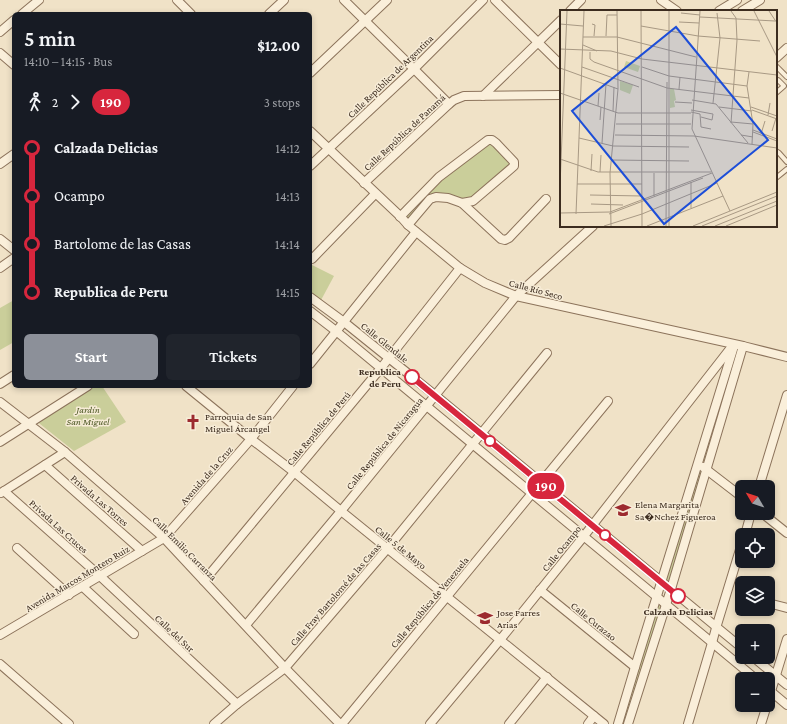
<!DOCTYPE html>
<html lang="en">
<head>
<meta charset="utf-8">
<style>
	body { margin:0; font-family:"Crimson Pro",serif; background:#20242c; color:#f1f3f6; height:100vh; display:flex; flex-direction:column; font-size:15px; white-space:nowrap }
	* { box-sizing:border-box; margin:0 }
	p { font-size:13px; color:#9ea1a6 }
	.icon { flex:none; width:22px; height:22px; fill:none; stroke:currentColor; stroke-width:2; stroke-linecap:round; stroke-linejoin:round }
	.map { position:relative; flex:1; overflow:hidden }
	.sheet { position:absolute; left:12px; top:12px; width:300px; height:376px; display:flex; flex-direction:column; background:#171b24; border-radius:6px; box-shadow:0 2px 6px #0003 }
	.sheet>* { flex:none }
	.badge { padding:0 8px; border-radius:13px; font-size:14px; line-height:26px }
	.needle { width:26px; rotate:309deg }
	.controls { position:absolute; left:735px; top:480px; display:grid; gap:8px }
	.controls a { display:grid; place-items:center; width:40px; height:40px; border-radius:6px; background:#171b24; box-shadow:0 2px 6px #0003; font-size:20px }
	.map>.badge { position:absolute; translate:-50% -50%; box-shadow:0 0 0 2px #fff }
	.legs { display:flex; align-items:center; gap:6px; height:44px; padding:0 12px; font-size:13px }
	.legs p { margin-inline-start:auto }
	.overview { display:flex; align-items:center; justify-content:space-between; height:68px; padding:0 12px }
	h1 { font-size:22px; font-weight:600; line-height:30px }
	.action { display:flex; gap:8px; margin-top:auto; padding:8px 12px }
	.action a { flex:1; height:46px; border-radius:6px; background:#8c9099; color:#fff; font-size:16px; font-weight:600; line-height:46px; text-align:center }
	.action a+a { background:#20242c; color:#f1f3f6 }
	ul { padding:0 12px; list-style:none }
	li { display:flex; align-items:center; gap:14px; height:48px; font-size:15px }
	li i { display:grid; place-items:center; width:6px; height:100%; margin:0 5px; background:currentColor }
	li i::after { content:''; width:10px; height:10px; margin:-5px; border:3px solid; border-radius:50%; background:#171b24 }
	li p { margin-inline-start:auto }
	li:first-child i { background:linear-gradient(#0000 50%,currentColor 0) }
	li:last-child i { background:linear-gradient(currentColor 50%,#0000 0) }
	.map>svg:first-child { display:block }
	.green { fill:#cace9a }
	.lines { fill:none; stroke-linecap:round; stroke-linejoin:round }
	.service-casing { stroke:#8c735b; stroke-width:6 }
	.minor-casing { stroke:#8c735b; stroke-width:10 }
	.service { stroke:#faefda; stroke-width:4 }
	.minor { stroke:#faefda; stroke-width:8 }
	.line-1-casing { stroke:#fff; stroke-width:9 }
	.line-1 { stroke:#d7263d; stroke-width:6 }
	.stop-1-dot { fill:#fff; stroke:#d7263d; stroke-width:2 }
	.labels { text-anchor:middle; stroke-width:3; stroke-linejoin:round; paint-order:stroke }
	.street-label { font-size:10px; fill:#3c2c1f; stroke:#f7ecd7 }
	.stop-label { font-size:10px; font-weight:bold; fill:#3c2c1f; stroke:#f7ecd7; text-anchor:end }
	.park-label { font-size:10px; font-style:italic; fill:#4e5926; stroke:#f7ecd7 }
	.poi-label { font-size:10px; fill:#3c2c1f; stroke:#f7ecd7; text-anchor:start }
	.inset-road { fill:none; stroke:#a89984; stroke-width:1 }
	.view { fill:#1d4ed8; fill-opacity:0.15; stroke:#1d4ed8; stroke-width:2 }
	.inset-edge { fill:none; stroke:#3c2c1f; stroke-width:2 }
</style>
</head>
<body>
<div class="map">
<svg width="787" height="724" viewBox="0 0 787 724">
	<rect width="100%" height="100%" fill="#f0e2c7"/>
	<g class="green">
		<path d="M488 140 496 143 514 166 473 201 436 197 406 223 401 218 439 177Z"/>
		<path d="M310 264 334 276 320 302 310 294Z"/>
		<path d="M14 300V342L0 350V308Z"/>
		<path d="M734 347 740 348 669 585 664 580Z"/>
		<path d="M88 386H102L126 422 74 451 35 420Z"/>
		<path d="M656 600 663 606 626 724H621Z"/>
	</g>
	<g class="lines">
		<defs>
			<g id="service">
				<path d="M776 66 787 77"/>
				<path d="M776 80H778L784 86 776 93"/>
				<path d="M776 151 779 153 787 162"/>
				<path d="M776 178 787 169"/>
			</g>
			<g id="minor">
				<path d="M177 0 191 14"/>
				<path d="M344 0 414 69 449 104"/>
				<path d="M495 0 561 65"/>
				<path d="M661 0 677 11"/>
				<path d="M570 11 581 0"/>
				<path d="M719 11 737 0"/>
				<path d="M742 11 760 0"/>
				<path d="M22 14 39 0"/>
				<path d="M269 14 284 0"/>
				<path d="M0 32 14 20"/>
				<path d="M0 53 14 65"/>
				<path d="M776 58 787 48"/>
				<path d="M310 73 387 0"/>
				<path d="M483 96 561 20"/>
				<path d="M310 131 401 217 408 225 460 268 485 283 516 296 743 346 787 357"/>
				<path d="M0 164 14 154"/>
				<path d="M310 166 414 69 483 0"/>
				<path d="M364 183 449 104 454 100 464 96 561 95"/>
				<path d="M400 217 439 177 488 140H492L496 143 514 162V166L473 201 462 203"/>
				<path d="M408 225 430 199 436 197 448 198 462 203 501 239 505 240 509 238 546 199"/>
				<path d="M0 239 14 250"/>
				<path d="M312 259 375 194"/>
				<path d="M0 268 14 258"/>
				<path d="M310 297 344 322 436 396 742 648"/>
				<path d="M310 311 336 331 756 679"/>
				<path d="M310 364 416 232"/>
				<path d="M0 384 14 375"/>
				<path d="M186 386 251 439 294 472 341 511 604 724"/>
				<path d="M0 402 65 452 164 538 285 668 340 724"/>
				<path d="M0 442 88 386"/>
				<path d="M45 465 142 551"/>
				<path d="M703 467 742 497"/>
				<path d="M759 487 787 395"/>
				<path d="M4 491 100 576 237 704"/>
				<path d="M1 493 65 452"/>
				<path d="M762 513 787 533"/>
				<path d="M745 535 751 513"/>
				<path d="M17 548 69 595"/>
				<path d="M204 581 381 368 460 268"/>
				<path d="M83 587 134 634"/>
				<path d="M540 590 635 667"/>
				<path d="M768 603 787 608"/>
				<path d="M246 625 341 511 516 296 593 226"/>
				<path d="M0 635 164 538 251 439 293 386"/>
				<path d="M753 657 787 685"/>
				<path d="M0 664 69 724"/>
				<path d="M768 689 787 705"/>
				<path d="M768 701 787 639"/>
				<path d="M214 724 237 704 285 668 387 549 547 353"/>
				<path d="M342 724 608 401"/>
				<path d="M430 724 500 640 584 536 733 345"/>
				<path d="M509 724 547 677"/>
				<path d="M588 724 594 716"/>
				<path d="M618 724 635 667 734 346"/>
				<path d="M628 724 671 589 743 346"/>
				<path d="M688 724 712 643 716 628 742 543"/>
				<path d="M761 724 767 705"/>
			</g>
		</defs>
		<use href="#service" class="service-casing"/>
		<use href="#minor" class="minor-casing"/>
		<use href="#service" class="service"/>
		<use href="#minor" class="minor"/>
	</g>
	<g class="lines">
		<defs>
			<path id="line-1" d="M412 377 678 596"/>
		</defs>
		<use href="#line-1" class="line-1-casing"/>
		<use href="#line-1" class="line-1"/>
	</g>
	<defs>
		<symbol id="church-bare" viewBox="-9 -9 18 18"><path d="M-1.2-6h2.4v3.5h3.3v2.4h-3.3V6h-2.4V-.1h-3.3v-2.4h3.3Z" fill="#9c2a2f" stroke="#f7ecd7" stroke-width="2.5" paint-order="stroke"/></symbol>
		<symbol id="school-bare" viewBox="-9 -9 18 18"><path d="M0-5L7-2L0 1L-7-2ZM-4 1L0 2.5L4 1V4Q0 6-4 4Z" fill="#9c2a2f" stroke="#f7ecd7" stroke-width="2.5" paint-order="stroke"/></symbol>
	</defs>
	<g fill-rule="evenodd">
		<use href="#church-bare" x="182" y="411" width="22" height="22"/>
		<use href="#school-bare" x="612" y="499" width="22" height="22"/>
		<use href="#school-bare" x="474" y="607" width="22" height="22"/>
	</g>
	<g class="stop-1-dot">
		<circle cx="412" cy="377" r="7"/>
		<circle cx="490" cy="441" r="5"/>
		<circle cx="605" cy="535" r="5"/>
		<circle cx="678" cy="596" r="7"/>
	</g>
	<g class="labels">
		<g class="street-label">
			<text transform="translate(390 76) rotate(-44)" y="4">Calle República de Argentina</text>
			<text transform="translate(404 132) rotate(-43)" y="4">Calle República de Panamá</text>
			<text transform="translate(536 289) rotate(15)" y="4">Calle Río Seco</text>
			<text transform="translate(385 342) rotate(39)" y="4">Calle Glendale</text>
			<text transform="translate(318 428) rotate(-50)" y="4">Calle República de Perú</text>
			<text transform="translate(384 443) rotate(-51)" y="4">Calle República de Nicaragua</text>
			<text transform="translate(206 475) rotate(-49)" y="4">Avenida de la Cruz</text>
			<text transform="translate(100 500) rotate(41)" y="4">Privada Las Torres</text>
			<text transform="translate(59 526) rotate(42)" y="4">Privada Las Cruces</text>
			<text transform="translate(401 547) rotate(39)" y="4">Calle 5 de Mayo</text>
			<text transform="translate(185 548) rotate(45)" y="4">Calle Emilio Carranza</text>
			<text transform="translate(561 548) rotate(-51)" y="4">Calle Ocampo</text>
			<text transform="translate(77 578) rotate(-31)" y="4">Avenida Marcos Montero Ruiz</text>
			<text transform="translate(335 594) rotate(-49)" y="4">Calle Fray Bartolomé de las Casas</text>
			<text transform="translate(429 602) rotate(-50)" y="4">Calle República de Venezuela</text>
			<text transform="translate(594 621) rotate(39)" y="4">Calle Curazao</text>
			<text transform="translate(175 633) rotate(43)" y="4">Calle del Sur</text>
		</g>
		<g class="stop-label">
			<text x="401" y="375">Republica<tspan x="401" dy="12">de Peru</tspan></text>
			<text x="678" y="615" text-anchor="middle">Calzada Delicias</text>
		</g>
		<g class="park-label">
			<text x="88" y="413">Jardín<tspan x="88" dy="12">San Miguel</tspan></text>
		</g>
		<g class="poi-label">
			<text x="205" y="420">Parroquia de San<tspan x="205" dy="12">Miguel Árcangel</tspan></text>
			<text x="635" y="508">Elena Margarita<tspan x="635" dy="12">Sa�Nchez Figueroa</tspan></text>
			<text x="497" y="616">Jose Parres<tspan x="497" dy="12">Arias</tspan></text>
		</g>
	</g>
	<g transform="translate(560 10)">
		<rect width="217" height="217" fill="#f0e2c7"/>
		<path d="M66 51 80 56 78 62 64 57ZM60 71 73 75 70 84 60 80ZM110 78 114 79 116 90 114 91 115 97 110 98Z" fill="#cace9a"/>
		<path class="inset-road" d="M81 1 82 216M109 1V216M140 1 132 119 170 201M171 1 176 8 177 30 171 113M194 1 217 47M209 1 217 13M121 3 140 5M140 7 215 11M119 12 139 13M0 14 23 16M32 14 35 15 34 26M81 16 138 26 200 31M46 26 47 5H57M23 27H57L136 47M23 35 37 41M0 39 51 41 82 49 217 65M30 42V49L34 52 107 78 189 88M22 57 79 77M82 57 109 66 187 76M0 58 58 79M189 62 187 76 193 114 192 134M119 79 120 67M0 83 58 103H131M132 90 156 94 188 133M115 92 132 93M153 93 160 28 157 3M38 96 39 83M159 97 192 101M191 97 217 106M131 100 153 104 152 110 141 107M192 100 217 109M53 101 54 77M131 102 140 104 141 117 151 119M208 105 210 93M40 110 41 97M171 112 193 114M56 114H131M193 120 217 129M212 121 216 108M193 122 217 131M201 124 205 111M55 125 134 126 217 138M181 125 193 127M19 128 53 136 129 137M42 133 46 74M0 149 38 162H151M51 150 129 151M31 161 32 144M40 162 41 145M131 172V198M17 174H82M0 176 7 1M30 185 82 186M94 186V163M31 194 63 195M0 203 50 202 152 163M16 204 24 1M49 204 143 168M44 216 82 204 157 173M51 216 50 163 58 79 57 1M87 216 163 186M106 216 107 72M133 216 217 182M142 216 217 186M155 216 217 191M166 216 217 195"/>
		<path class="view" d="M116 17 208 130 104 214 12 101Z"/>
		<rect width="217" height="217" class="inset-edge"/>
	</g>
</svg>
<div class="controls">
<a><svg class="needle" viewBox="-14 -14 28 28"><path d="M0-13l5 13h-10z" fill="#e53935"/><path d="M0 13l5-13h-10z" fill="#9ea1a6"/></svg></a>
<a><svg class="icon" aria-label="locate" viewBox="0 0 24 24"><circle cx="12" cy="12" r="6"/><path d="M12 2v4M12 18v4M2 12h4M18 12h4"/></svg></a>
<a><svg class="icon" aria-label="layers" viewBox="0 0 24 24"><path d="M12 4l9 5-9 5-9-5zM3 14l9 5 9-5"/></svg></a>
<a>+</a>
<a>−</a>
</div>
<b class="badge" style="left:546px;top:486px;background:#d7263d;color:#fff">190</b>
<section class="sheet">
<div class="overview"><div><h1>5 min</h1><p>14:10 – 14:15 · Bus</p></div><b>$12.00</b></div>
<div class="legs"><svg class="icon" aria-label="walk" viewBox="0 0 24 24"><circle cx="13" cy="4" r="2"/><path d="M13 8l-2 6 4 7M11 14l-3 7M7 12l3-4h3l4 4"/></svg>2<svg class="icon" aria-label="forward" viewBox="0 0 24 24"><path d="M9 5l7 7-7 7"/></svg><b class="badge" style="background:#d7263d;color:#fff">190</b><p>3 stops</p></div>
<ul>
<li><i style="color:#d7263d"></i><b>Calzada Delicias</b><p>14:12</p></li>
<li><i style="color:#d7263d"></i><span>Ocampo</span><p>14:13</p></li>
<li><i style="color:#d7263d"></i><span>Bartolome de las Casas</span><p>14:14</p></li>
<li><i style="color:#d7263d"></i><b>Republica de Peru</b><p>14:15</p></li>
</ul>
<div class="action"><a>Start</a><a>Tickets</a></div>
</section>
</div>
</body>
</html>
